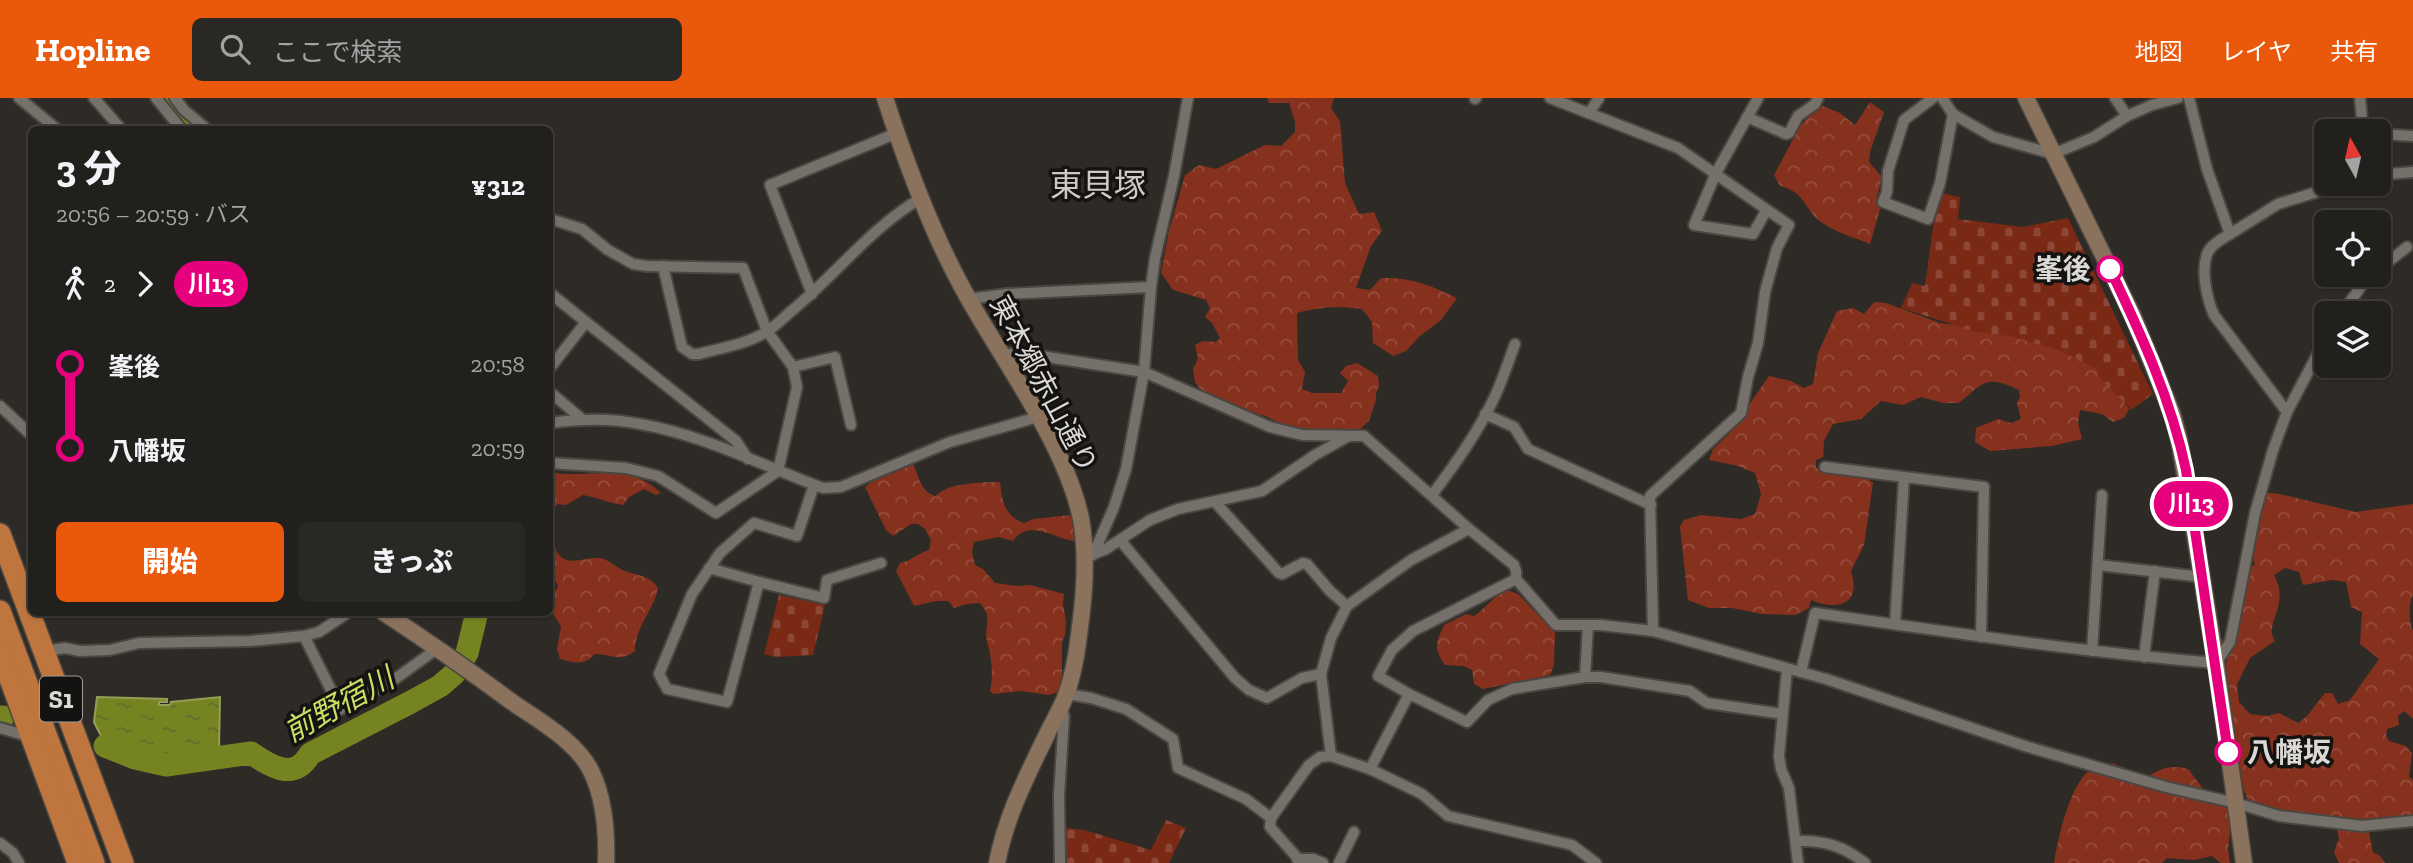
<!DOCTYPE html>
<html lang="ja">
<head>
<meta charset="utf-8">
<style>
	body { margin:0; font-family:"Zilla Slab","Noto Sans JP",serif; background:#2a2825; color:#f1f3f6; height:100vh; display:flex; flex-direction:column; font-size:26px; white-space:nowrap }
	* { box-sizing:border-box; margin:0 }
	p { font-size:23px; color:#a2a3a3 }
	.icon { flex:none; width:38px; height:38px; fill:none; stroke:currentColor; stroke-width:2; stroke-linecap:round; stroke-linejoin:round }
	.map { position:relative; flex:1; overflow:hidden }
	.panel { position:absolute; left:28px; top:28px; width:525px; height:490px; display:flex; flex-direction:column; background:#22201c; border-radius:10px; box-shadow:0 2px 5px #0004,0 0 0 2px #3f3e3b }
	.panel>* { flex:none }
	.badge { padding:0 14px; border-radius:23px; font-size:24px; line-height:46px }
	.needle { width:46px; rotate:352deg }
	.controls { position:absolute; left:2314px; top:21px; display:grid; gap:14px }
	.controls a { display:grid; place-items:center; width:77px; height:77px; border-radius:10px; background:#22201c; box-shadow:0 2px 5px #0004,0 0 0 2px #3f3e3b; font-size:35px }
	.map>.badge { position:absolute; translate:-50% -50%; box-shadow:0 0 0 4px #fff }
	.legs { display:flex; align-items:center; gap:10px; height:77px; padding:0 28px; font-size:23px }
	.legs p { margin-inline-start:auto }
	.head { display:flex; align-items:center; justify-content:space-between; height:119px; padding:0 28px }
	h1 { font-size:38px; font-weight:800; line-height:52px }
	.cta { display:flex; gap:14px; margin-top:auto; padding:14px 28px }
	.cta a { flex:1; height:80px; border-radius:10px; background:#ea580c; color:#fff; font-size:28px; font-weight:800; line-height:80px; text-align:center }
	.cta a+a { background:#2a2825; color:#f1f3f6 }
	ul { padding:0 28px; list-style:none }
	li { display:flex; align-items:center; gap:24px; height:84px; font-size:26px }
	li i { display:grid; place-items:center; width:10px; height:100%; margin:0 9px; background:currentColor }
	li i::after { content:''; width:18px; height:18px; margin:-9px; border:5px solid; border-radius:50%; background:#22201c }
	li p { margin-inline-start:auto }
	li:first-child i { background:linear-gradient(#0000 50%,currentColor 0) }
	li:last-child i { background:linear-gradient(currentColor 50%,#0000 0) }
	header { display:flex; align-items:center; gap:42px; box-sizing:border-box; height:98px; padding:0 35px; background:#ea580c; color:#fff }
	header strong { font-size:33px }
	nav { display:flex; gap:38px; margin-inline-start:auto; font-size:24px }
	.search { width:490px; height:63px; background:#2a2825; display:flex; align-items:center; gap:18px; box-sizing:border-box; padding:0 24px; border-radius:10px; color:#a2a3a3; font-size:26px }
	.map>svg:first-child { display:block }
	.forest { fill:url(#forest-crowns); fill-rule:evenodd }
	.cemetery { fill:url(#cemetery-stones) }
	.water { fill:url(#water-ripples); stroke:#949e57; stroke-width:2 }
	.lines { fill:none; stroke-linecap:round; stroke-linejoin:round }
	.river { stroke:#758421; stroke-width:23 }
	.street-casing { stroke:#4a4642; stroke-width:14 }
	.secondary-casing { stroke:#4a4642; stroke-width:19 }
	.highway-casing { stroke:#4a4642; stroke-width:24 }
	.street { stroke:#75706a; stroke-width:10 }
	.secondary { stroke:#8b725d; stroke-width:16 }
	.highway { stroke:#be753e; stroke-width:21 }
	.line-1-casing { stroke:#fff; stroke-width:16 }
	.line-1 { stroke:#e6007e; stroke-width:10 }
	.stop-1-dot { fill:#fff; stroke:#e6007e; stroke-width:3.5 }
	.labels { text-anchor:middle; stroke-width:7; stroke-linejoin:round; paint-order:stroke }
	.shield { fill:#151311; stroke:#a09e9a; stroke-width:2 }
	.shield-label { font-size:26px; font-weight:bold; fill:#dbd9d5 }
	.stop-label { font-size:28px; font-weight:bold; fill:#dbd9d5; stroke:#151311; text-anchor:end }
	.street-label { font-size:28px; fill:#dbd9d5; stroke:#151311 }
	.water-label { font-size:30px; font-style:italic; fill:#c9de62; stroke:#151311 }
	.quarter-label { font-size:32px; fill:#cec9c2; stroke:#151311 }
</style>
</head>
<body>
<header>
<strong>Hopline</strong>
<div class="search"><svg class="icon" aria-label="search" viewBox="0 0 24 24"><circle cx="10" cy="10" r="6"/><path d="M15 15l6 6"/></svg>ここで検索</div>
<nav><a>地図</a><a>レイヤ</a><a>共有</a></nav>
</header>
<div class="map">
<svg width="2413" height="765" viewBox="0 0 2413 765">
	<defs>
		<pattern id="forest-crowns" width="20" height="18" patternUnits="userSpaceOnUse" patternTransform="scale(1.75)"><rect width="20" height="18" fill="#85311d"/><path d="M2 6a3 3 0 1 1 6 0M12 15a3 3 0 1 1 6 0" fill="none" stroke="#964e3d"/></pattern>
		<pattern id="cemetery-stones" width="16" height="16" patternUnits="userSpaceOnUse" patternTransform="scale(1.75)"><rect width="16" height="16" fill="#7a2915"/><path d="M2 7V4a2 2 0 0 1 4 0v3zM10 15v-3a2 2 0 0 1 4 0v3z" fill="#8c4736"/></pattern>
		<pattern id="water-ripples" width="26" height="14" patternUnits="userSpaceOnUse" patternTransform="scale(1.75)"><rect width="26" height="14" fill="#758421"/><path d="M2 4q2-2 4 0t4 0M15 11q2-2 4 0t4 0" fill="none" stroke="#636d2c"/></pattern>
	</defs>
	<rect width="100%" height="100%" fill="#2e2a25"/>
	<g class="forest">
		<path d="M1267 0H1334L1331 10 1340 23 1345 85 1359 116 1374 114 1382 133 1371 148 1356 190 1370 192 1381 180C1411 179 1430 187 1457 200L1441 222 1420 238 1406 253 1393 258 1373 245 1372 224 1362 211C1338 208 1320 209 1297 215L1298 262 1305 274 1302 291 1312 295H1341L1348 283 1340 275 1346 268 1357 265 1378 278 1379 287 1376 296V302L1369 323 1359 332 1321 333 1288 329 1268 319 1230 308 1203 295 1195 284 1193 271 1198 261 1195 247 1203 243 1216 244 1220 240 1212 225 1205 219 1210 210 1206 202 1173 192 1161 175 1169 133 1185 77 1199 67 1216 71 1265 47 1281 48 1295 34V24L1289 5H1269Z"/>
		<path d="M1870 4 1884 14 1870 54 1869 64 1882 79 1876 104 1881 108 1870 146C1855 140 1838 135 1824 126 1803 113 1808 95 1780 88L1774 77 1800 28 1820 7 1840 15 1855 27Z"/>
		<path d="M1874 204 1886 205 1940 225 2014 235 2060 250 2095 267 2129 311 2124 320 2113 324 2102 316 2080 312 2078 325 2082 341 2052 348 1990 353 1975 344 1976 330 1998 321 2011 325 2021 321 2017 305 2020 299 2019 292C1985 276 1984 285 1959 305H1943L1921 299 1903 307 1881 303 1861 321 1833 326 1824 343 1823 359 1816 362V370L1863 377 1873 385 1864 447 1851 473C1862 507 1837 513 1811 502L1809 510 1796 517 1762 516 1732 510H1709L1688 502 1680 428 1684 422 1701 417 1741 421 1755 416 1761 396 1755 375 1738 368 1709 362 1713 351 1728 337 1769 278 1791 283 1804 290 1813 286 1818 255 1837 213 1853 210 1864 216Z"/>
		<path d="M913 366C919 378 921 395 936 398 946 385 983 384 1000 384 1002 402 1004 418 1024 425L1034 421 1070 417 1075 434 1074 443C1055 441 1029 420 1013 443L999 439 974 444 972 454 975 467 983 471 995 485 1017 488 1030 487 1064 496 1063 506 1066 523 1065 537 1062 544V577L1058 594 1049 597 1021 593 993 596 990 593C994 577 991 557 987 543 984 534 990 523 986 514 985 511 982 508 980 505L967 506 954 510 948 503H936L914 508 896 473 900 465C913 462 918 455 929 452L931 442 925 431 918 426H911L893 438 886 432 865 389 875 381Z"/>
		<path d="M550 374C592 382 626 362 661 395L656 397 644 391 629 399 623 407C608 405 597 399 583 397L566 407 558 406 550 413Z"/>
		<path d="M2258 394 2280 396 2356 414 2413 406V497C2408 506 2409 524 2413 533V621L2404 613 2398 618 2399 627 2387 631 2386 638 2389 643 2406 648 2412 656 2409 679 2413 682V719L2371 724 2369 735 2373 754 2380 758 2385 765H2339L2334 754 2339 740 2337 731 2329 722 2268 711 2249 705 2243 690 2227 584 2226 566 2230 552 2232 498 2236 481 2255 466C2242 440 2243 419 2258 394ZM2285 470 2299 474 2303 487 2332 482 2346 484 2351 509 2362 514 2360 546 2379 561 2350 602 2338 606 2332 595H2325L2307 618 2298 625 2279 615 2268 618 2250 616 2239 604 2237 586 2250 560 2275 543C2263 525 2291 507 2274 477Z"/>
		<path d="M550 432C553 439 555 453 559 457 571 469 586 458 601 460 609 462 617 470 625 473 638 478 650 477 658 490 654 512 635 529 635 553 619 565 612 556 594 556 585 568 574 565 560 561L557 551 561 528C549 509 546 508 558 488L555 482 550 479Z"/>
		<path d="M1507 492 1518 496 1555 534 1554 567 1550 577 1483 591 1474 586 1472 572 1463 568 1445 567C1433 550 1436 545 1444 527L1466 516 1474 518C1487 509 1493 498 1507 492Z"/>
		<path d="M2112 665 2148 679C2162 669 2172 667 2188 671L2204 692 2224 698 2232 717 2228 751 2230 765H2221L2212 758 2194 762 2167 760 2162 765H2054C2058 740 2067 701 2082 680 2089 670 2101 668 2112 665Z"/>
	</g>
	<g class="cemetery">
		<path d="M1942 95 1960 99 1958 121 2023 129 2068 120 2153 296 2131 312 2100 280 2095 270 2061 253 2009 238 1976 234 1901 210 1912 185 1925 188 1933 129Z"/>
		<path d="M779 497 825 507 813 557 776 559 764 556Z"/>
		<path d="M1166 722 1186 730 1169 765H1065L1062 729 1088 733 1151 752Z"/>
	</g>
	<path class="water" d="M97 599 167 601V604H159V607H170L171 604 220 599 219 652C200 654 178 660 159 657 138 654 120 645 101 638L94 624Z"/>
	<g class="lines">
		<g class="river">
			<path d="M164 0 177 18 195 32"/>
			<path d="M0 619H3"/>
			<path d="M105 648 135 660 166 667 251 655C270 668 294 684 310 656L411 604 440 588 454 576 467 555 477 514"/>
		</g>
		<defs>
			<g id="street">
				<path d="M19 0 58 32"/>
				<path d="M94 0 122 32"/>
				<path d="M156 0 182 32"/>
				<path d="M175 0 184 12 208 32"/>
				<path d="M1550 0 1678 50 1789 127 1777 150 1765 194 1758 245 1748 279 1741 315 1650 398 1653 533"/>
				<path d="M1758 0 1716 75 1694 127 1753 136 1766 113"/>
				<path d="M1933 0 1904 22 1888 73 1887 94 1883 104 1928 121 1940 85 1953 16"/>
				<path d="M1942 0 1953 16 1993 39 2053 56 2094 39 2127 18 2152 7 2178 0"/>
				<path d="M2115 0 2127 18"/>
				<path d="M2189 0 2207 71 2230 136 2278 106 2343 86"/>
				<path d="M2360 0 2363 33"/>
				<path d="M1475 1 1476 0"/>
				<path d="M1589 15 1599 0"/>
				<path d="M1747 19 1786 36 1789 35 1798 18 1815 6 1818 0"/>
				<path d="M2378 36 2413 38"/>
				<path d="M2378 77 2413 74"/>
				<path d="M550 121 582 131 608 152 633 166 647 168 743 170 767 233 793 269 797 289 778 373 716 415 658 378 626 370 550 365"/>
				<path d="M2230 136C2222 141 2212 146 2208 154 2200 171 2207 201 2214 217L2287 314"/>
				<path d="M663 168 682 249 692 256H699C721 250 747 246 766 234 776 228 785 218 795 210 838 174 872 129 921 100"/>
				<path d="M2378 172 2407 149"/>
				<path d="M550 195 586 224 550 270"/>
				<path d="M812 196 770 87 897 35"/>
				<path d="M968 201 1007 196 1151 189"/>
				<path d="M2342 215 2365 183 2372 177"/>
				<path d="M586 224 736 343 748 361"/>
				<path d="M1001 256H1028L1144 274 1270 329 1302 337 1364 338 1469 431 1514 467 1516 473V481L1556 527H1600L1653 533 1826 581 2028 649 2166 689 2236 705 2279 718 2362 728 2413 723"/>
				<path d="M793 269 835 259 851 327"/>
				<path d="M550 294 582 321"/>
				<path d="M0 308 32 338"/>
				<path d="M1485 316 1514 329 1528 351 1651 407"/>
				<path d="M550 325C580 321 610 320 640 326 704 337 763 368 823 390L841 389 950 344 1038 319"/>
				<path d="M1825 369 1984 389 1981 539"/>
				<path d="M814 387 797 438 754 425 720 455 692 496 659 576 667 591 727 604 759 484 824 500 827 482 881 465"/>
				<path d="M1432 397C1456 365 1479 333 1496 296 1503 280 1509 262 1515 246"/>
				<path d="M1215 404 1279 475 1282 476 1303 465 1307 466 1330 493 1347 508 1331 540 1321 576 1331 658"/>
				<path d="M1120 442 1235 580 1249 592 1267 600 1302 580 1321 576"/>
				<path d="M1091 457 1106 451 1150 422 1178 411 1262 393 1315 357 1349 338"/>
				<path d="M1093 457 1114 409 1126 371 1144 274 1151 189 1155 160 1174 78 1188 0"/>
				<path d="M2098 467 2202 479"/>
				<path d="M709 470 759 484"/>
				<path d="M1347 508 1411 462 1469 431"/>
				<path d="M1895 526 1904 380"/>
				<path d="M304 538 340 610"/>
				<path d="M46 553 65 550 80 553 110 552 139 545 250 543 304 538 319 534 349 514"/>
				<path d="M2092 553 2102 397"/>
				<path d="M2144 559 2155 473"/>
				<path d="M1787 571 1779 658 1781 671 1789 690 1798 765"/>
				<path d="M1801 574 1815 515C1948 534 2081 554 2216 565L2230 544 2255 415 2273 352 2287 314 2326 240"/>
				<path d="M1585 579 1588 527"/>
				<path d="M1067 596 1091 600 1126 611 1173 641 1178 670 1246 701 1271 720"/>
				<path d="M1409 596 1378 578 1392 552 1413 533 1516 481"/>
				<path d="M317 624 395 581 438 550"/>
				<path d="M0 630 24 637"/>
				<path d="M1370 671 1409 596 1467 624 1488 602 1512 591 1585 579H1601L1690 593 1707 605 1783 616"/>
				<path d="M1797 743C1824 742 1843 748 1865 765"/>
				<path d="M0 745 13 755 19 765"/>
				<path d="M1297 761H1313L1323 765"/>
				<path d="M1060 765 1059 698 1064 618 1060 608"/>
				<path d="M1302 765 1270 729 1271 720 1309 667 1320 659 1331 658 1370 671 1422 696 1448 718 1572 747 1596 765"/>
				<path d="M1339 765 1354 734"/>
			</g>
			<g id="secondary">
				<path d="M885 0C906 65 930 131 963 191 1001 261 1065 344 1081 421 1087 454 1085 489 1081 521 1078 546 1075 571 1067 594 1063 607 1055 620 1049 632 1028 676 1006 717 997 765"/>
				<path d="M2026 0 2133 218 2172 315 2179 341 2216 565 2244 765"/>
				<path d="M383 514C427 543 470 573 512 604 539 623 578 644 592 675 605 703 607 735 606 765"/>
			</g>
			<g id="highway">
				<path d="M0 436 123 765"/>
				<path d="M0 513 94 765"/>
				<path d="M0 554 78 765"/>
			</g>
		</defs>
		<use href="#street" class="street-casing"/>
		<use href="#secondary" class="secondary-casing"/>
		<use href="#highway" class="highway-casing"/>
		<use href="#street" class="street"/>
		<use href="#secondary" class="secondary"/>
		<use href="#highway" class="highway"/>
	</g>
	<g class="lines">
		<defs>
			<path id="line-1" d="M2110 171C2141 236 2171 301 2186 372L2228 654"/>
		</defs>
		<use href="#line-1" class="line-1-casing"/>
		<use href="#line-1" class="line-1"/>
	</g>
	<g class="stop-1-dot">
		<circle cx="2110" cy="171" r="12"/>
		<circle cx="2228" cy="654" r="12"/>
	</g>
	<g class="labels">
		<rect class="shield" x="40" y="578.5" width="42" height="45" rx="5"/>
		<g class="shield-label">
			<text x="61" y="610">S1</text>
		</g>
		<g class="stop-label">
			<text x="2091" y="181">峯後</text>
			<text x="2247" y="664" text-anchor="start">八幡坂</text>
		</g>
		<g class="street-label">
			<text transform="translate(1044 286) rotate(62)" y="10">東本郷赤山通り</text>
		</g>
		<g class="water-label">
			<text transform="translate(339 607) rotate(-29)" y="10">前野宿川</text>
		</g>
		<g class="quarter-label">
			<text x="1098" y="98">東貝塚</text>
		</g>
	</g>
</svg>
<div class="controls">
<a><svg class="needle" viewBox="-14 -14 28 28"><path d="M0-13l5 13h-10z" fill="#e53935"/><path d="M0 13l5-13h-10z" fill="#a2a3a3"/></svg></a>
<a><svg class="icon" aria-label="locate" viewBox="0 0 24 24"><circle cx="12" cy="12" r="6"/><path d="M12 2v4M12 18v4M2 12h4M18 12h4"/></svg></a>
<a><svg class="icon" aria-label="layers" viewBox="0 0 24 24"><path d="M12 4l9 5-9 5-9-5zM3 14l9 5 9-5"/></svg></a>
</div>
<b class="badge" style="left:2191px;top:406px;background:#e6007e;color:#fff">川13</b>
<section class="panel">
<div class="head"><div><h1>3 分</h1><p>20:56 – 20:59 · バス</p></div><b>¥312</b></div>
<div class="legs"><svg class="icon" aria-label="walk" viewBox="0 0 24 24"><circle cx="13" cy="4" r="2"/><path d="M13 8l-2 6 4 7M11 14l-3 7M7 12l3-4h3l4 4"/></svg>2<svg class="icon" aria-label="forward" viewBox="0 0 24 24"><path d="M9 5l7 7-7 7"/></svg><b class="badge" style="background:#e6007e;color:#fff">川13</b></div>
<ul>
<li><i style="color:#e6007e"></i><b>峯後</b><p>20:58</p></li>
<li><i style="color:#e6007e"></i><b>八幡坂</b><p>20:59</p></li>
</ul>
<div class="cta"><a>開始</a><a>きっぷ</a></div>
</section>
</div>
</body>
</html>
